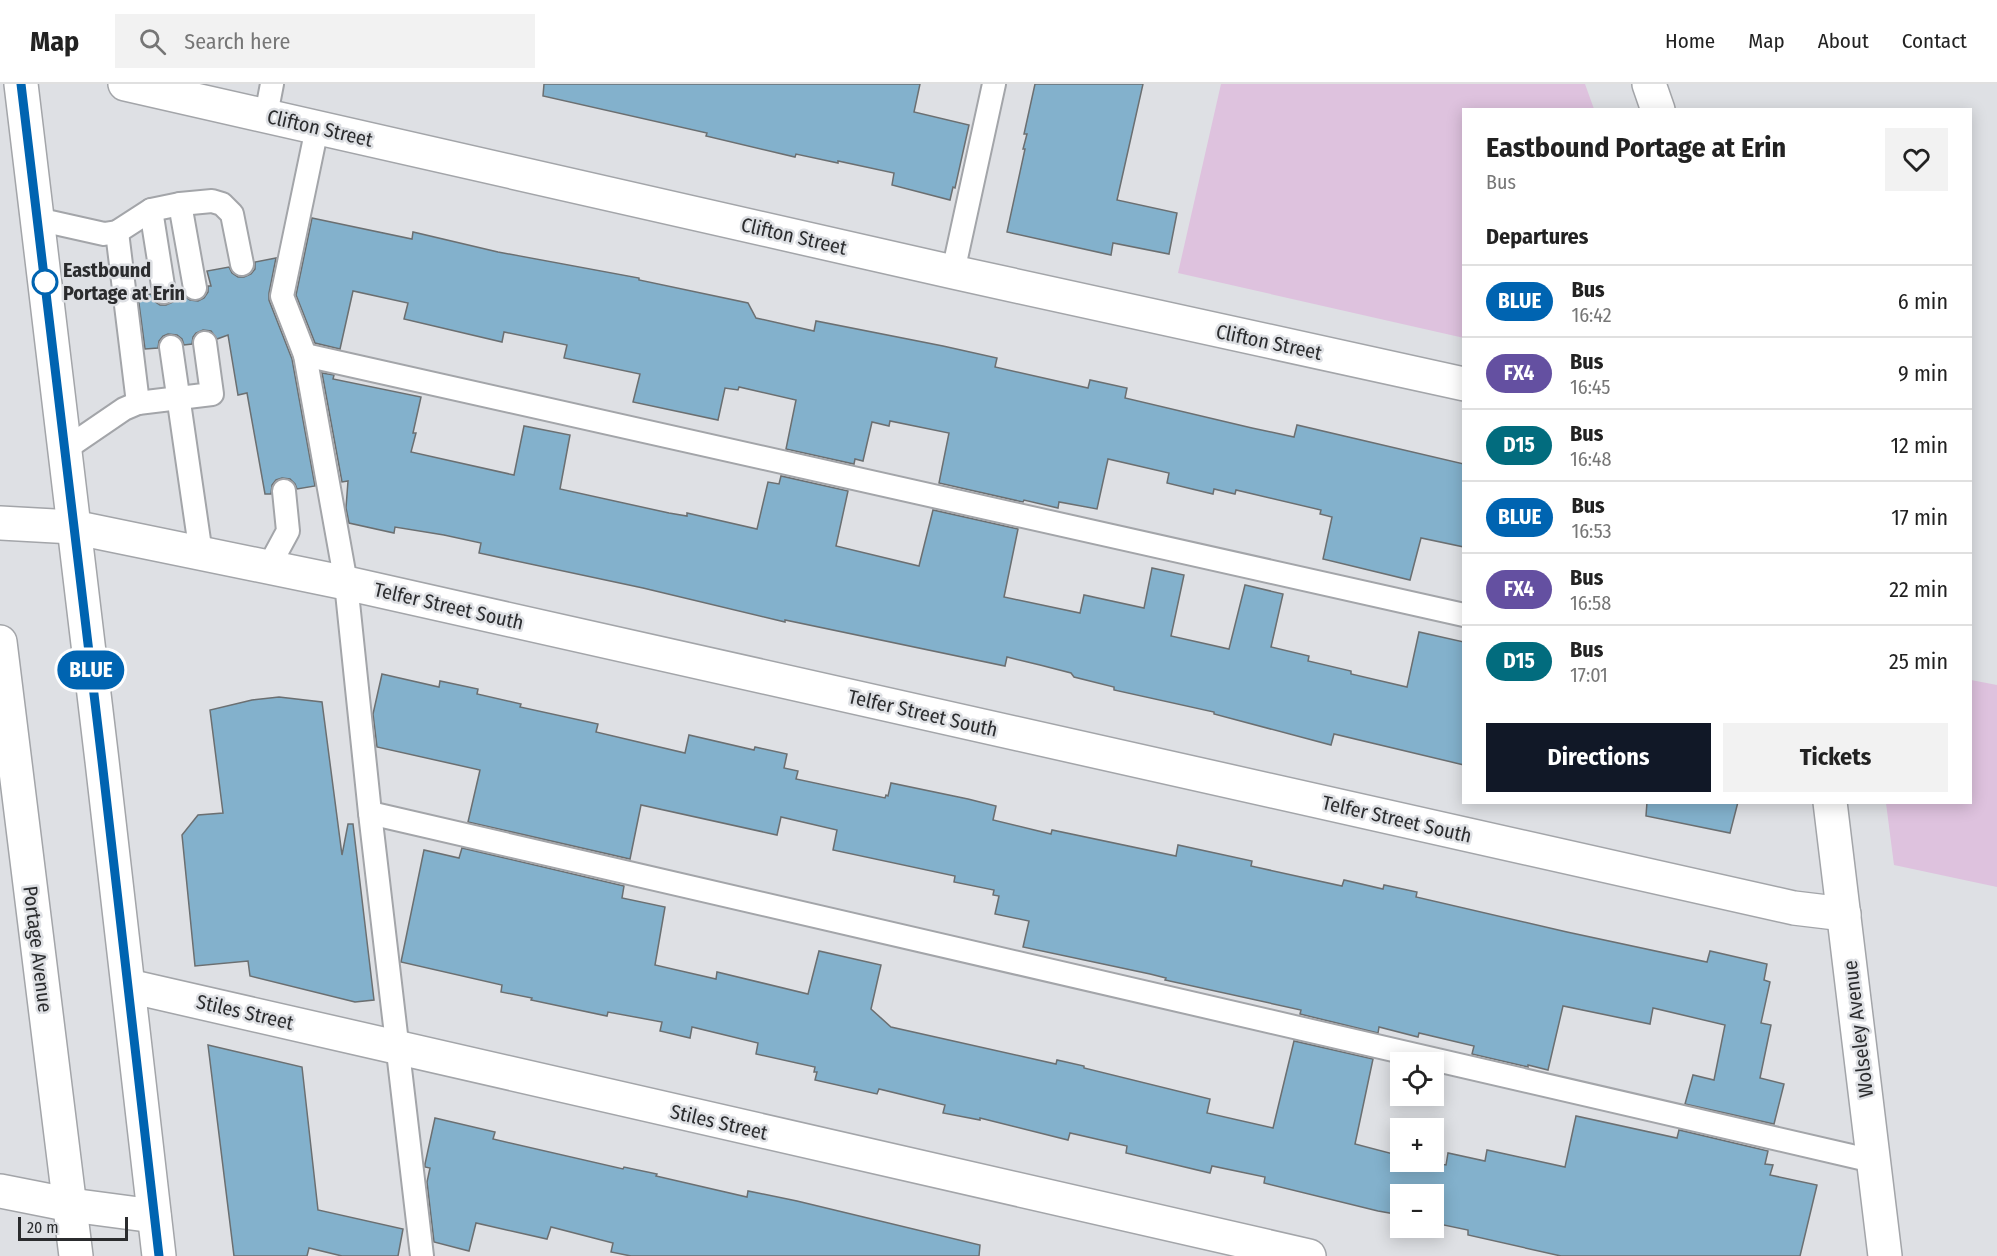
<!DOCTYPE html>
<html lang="en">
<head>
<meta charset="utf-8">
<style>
	body { margin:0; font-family:"Fira Sans Condensed",sans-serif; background:#f2f2f2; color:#222; height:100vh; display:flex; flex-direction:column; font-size:22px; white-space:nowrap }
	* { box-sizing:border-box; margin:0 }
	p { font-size:20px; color:#767676 }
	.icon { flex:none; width:33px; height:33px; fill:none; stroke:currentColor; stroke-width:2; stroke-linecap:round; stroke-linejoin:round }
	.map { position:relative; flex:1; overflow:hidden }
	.panel { position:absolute; left:1462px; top:24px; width:510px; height:696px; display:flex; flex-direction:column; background:#fff; border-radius:0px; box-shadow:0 3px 15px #0003 }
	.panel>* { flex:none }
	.badge { padding:0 12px; border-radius:20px; font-size:21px; line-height:39px }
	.fabs { position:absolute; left:1390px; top:968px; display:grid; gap:12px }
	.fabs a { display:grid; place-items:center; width:54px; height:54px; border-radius:0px; background:#fff; box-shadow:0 3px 15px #0003; font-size:30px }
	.scale { position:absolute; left:18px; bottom:15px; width:110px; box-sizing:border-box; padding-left:6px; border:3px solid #2b2c2e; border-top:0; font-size:16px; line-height:21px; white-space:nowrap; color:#2b2c2e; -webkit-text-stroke:4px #dee0e4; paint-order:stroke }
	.map>.badge { position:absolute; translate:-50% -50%; box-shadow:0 0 0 3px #fff }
	h2 { padding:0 24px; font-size:22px; line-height:54px }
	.round { display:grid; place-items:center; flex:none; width:63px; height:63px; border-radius:0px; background:#f2f2f2 }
	.overview { display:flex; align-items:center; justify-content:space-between; height:102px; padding:0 24px }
	h1 { font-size:28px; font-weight:700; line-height:45px }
	.cta { display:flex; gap:12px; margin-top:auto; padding:12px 24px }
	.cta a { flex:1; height:69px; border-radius:0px; background:#111827; color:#fff; font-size:24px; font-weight:700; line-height:69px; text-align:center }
	.cta a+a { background:#f2f2f2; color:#222 }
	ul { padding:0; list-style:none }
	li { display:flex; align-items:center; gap:18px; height:72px; padding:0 24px; border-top:2px solid #e0e0e0 }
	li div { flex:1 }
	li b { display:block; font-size:22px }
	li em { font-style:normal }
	li .badge { min-width:66px; font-weight:700; text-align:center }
	header { display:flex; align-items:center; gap:36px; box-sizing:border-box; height:84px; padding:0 30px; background:#fff; border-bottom:2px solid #e0e0e0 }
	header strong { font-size:28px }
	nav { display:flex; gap:33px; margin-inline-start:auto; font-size:21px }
	.search { width:420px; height:54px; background:#f2f2f2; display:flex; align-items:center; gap:15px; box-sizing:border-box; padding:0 21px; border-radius:0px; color:#767676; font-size:22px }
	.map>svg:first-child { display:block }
	.green { fill:#dec2de }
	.building { fill:#83b1cc; stroke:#6b6f71; stroke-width:1.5 }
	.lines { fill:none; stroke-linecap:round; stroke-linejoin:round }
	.service-casing { stroke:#a3a5a9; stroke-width:26 }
	.minor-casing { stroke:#a3a5a9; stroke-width:36 }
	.trunk-casing { stroke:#a3a5a9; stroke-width:36 }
	.service { stroke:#fff; stroke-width:22 }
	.minor { stroke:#fff; stroke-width:33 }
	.trunk { stroke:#fff; stroke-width:33 }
	.line-casing { stroke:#fff; stroke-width:14 }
	.line { stroke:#0064b1; stroke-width:9 }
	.stop-dot { fill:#fff; stroke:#0064b1; stroke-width:3 }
	.labels { text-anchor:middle; stroke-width:5; stroke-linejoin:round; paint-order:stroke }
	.street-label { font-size:20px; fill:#2b2c2e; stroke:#dee0e4 }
	.stop-label { font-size:20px; font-weight:bold; fill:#2b2c2e; stroke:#dee0e4; text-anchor:start }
</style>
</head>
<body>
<header>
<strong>Map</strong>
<div class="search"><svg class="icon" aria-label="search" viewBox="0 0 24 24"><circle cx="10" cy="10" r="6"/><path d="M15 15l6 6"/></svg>Search here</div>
<nav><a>Home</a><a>Map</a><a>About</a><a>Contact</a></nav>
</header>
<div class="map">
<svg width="1997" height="1172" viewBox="0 0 1997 1172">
	<rect width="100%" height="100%" fill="#dee0e4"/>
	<g class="green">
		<path d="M1221 0H1585L1594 25 1464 26V254L1178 189Z"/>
		<path d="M1971 596 1997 601V803L1894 781 1886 719 1971 718Z"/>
	</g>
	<g class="building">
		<path d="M544 0H920L914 28 969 41 955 104 953 103 950 116 892 101 894 89 838 77V79L796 70 795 73 706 52 707 49 543 12Z"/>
		<path d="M1035 0H1143L1117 116 1177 129 1169 170 1113 159 1111 171 1007 148 1025 65H1023L1027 50H1024Z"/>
		<path d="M312 134 412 155 413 148 498 168 639 194V196L748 219 756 234 814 247 816 237 943 262 997 274 995 283 1088 304 1090 296 1127 304 1125 314 1252 344 1294 353 1297 341 1464 380V463L1421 454 1410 496 1323 475 1332 433 1320 430 1321 426 1236 406 1235 410 1214 405 1213 410 1167 399 1169 389 1108 375 1097 425 1059 418 1058 424 1024 416 1023 418 939 399 949 349 890 337 889 342 872 338 863 377 855 375 854 380 786 365 796 316 739 303 738 306 725 304 718 336 633 318 640 290 564 274 567 261 504 248 502 258 404 235 408 219 353 207 340 265 315 259 296 211Z"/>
		<path d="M276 174 269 209V216L292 275 315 402 297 405 295 400 290 395 282 394 276 396 272 401 271 410H265L247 309 238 311 228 251 217 255 211 247 203 246 196 249 193 253 192 260 184 261 182 255 177 251 168 250 163 252 159 257 158 264 145 265 138 212 151 210 154 217 160 221H166L173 218 177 212V207L182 206 184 212 190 216 198 217 204 214 208 208V202H211L207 187 229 183 232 189 238 193H244L251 190 255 185V178Z"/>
		<path d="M322 289 334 291 333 295 421 313 413 349H416L411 368 514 391 524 342 570 351 560 405 669 429 687 432V429L757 445 768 398 779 400 781 392 848 407 836 462 919 482 933 426 1018 445 1004 513 1080 529 1084 511 1144 524 1152 484 1184 491 1171 552 1229 565 1245 501 1283 510 1271 563 1309 572 1308 577 1351 587V590L1407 603 1419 548 1464 558V681L1334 650 1331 661 1214 630V628L1114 606V603L1074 593 1071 589 1040 581 1007 573 1005 582 785 536V538L643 504 479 469 481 459 444 451 395 443 394 449 349 439 346 424 348 397 342 398Z"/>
		<path d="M382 590 439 603 440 597 478 605 477 610 521 620 520 623 598 640 596 648 685 669 689 651 754 666 755 663 787 670 784 684 798 687 796 695 885 714 886 711 888 712 891 699 968 715 996 722 993 736 1051 750 1052 746 1176 772 1178 761 1252 777 1251 782 1342 802 1344 796 1383 805 1384 801 1417 808 1416 813 1567 848 1707 878 1710 867 1767 880 1764 896 1770 898 1761 939 1771 941 1760 994 1784 1000 1774 1040 1685 1020 1693 991 1714 996 1725 941 1653 924 1650 940 1563 922 1548 986 1528 981V983L1472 970 1474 962 1419 949 1418 953 1379 943 1378 949 1300 930 1301 926 1165 896 1166 894 1150 890 1023 863 1029 837 995 830 999 812 993 811 994 806 954 798 955 792 833 766 837 746 781 733 777 751 641 721 630 775 468 738 480 686 377 663 373 630Z"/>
		<path d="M279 613 322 618 342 771 348 740H353L374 916 355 918 250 892 248 877 195 882 182 751 198 731 223 729 210 626 252 616Z"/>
		<path d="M1647 718H1738L1730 749 1646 732Z"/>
		<path d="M462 764 624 802 622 814 665 823 655 881 716 895 717 888 808 910 819 867 881 881 871 925 891 943 1056 980 1057 976 1084 982V984L1210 1015 1207 1029 1273 1044 1294 957 1373 975 1355 1060 1401 1072V1077H1423L1446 1081 1448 1069 1485 1077 1487 1066 1565 1083 1576 1032 1677 1054 1679 1046 1768 1067 1765 1080 1773 1081 1770 1091 1817 1101 1800 1172H1561L1468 1151V1146L1434 1139V1110H1401V1131L1378 1127 1264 1099 1265 1093 1212 1082 1210 1089 1126 1069 1127 1062 1070 1049 1068 1056 980 1034V1036L943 1029 945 1021 879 1005 877 1010 815 996 817 988H814L815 983 756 970 758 959 692 943 690 954 660 947 662 938 608 928 607 932 531 916 532 914 501 908 502 901 401 878 424 766 459 774Z"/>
		<path d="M208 961 302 983 318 1126 403 1145 398 1172H342L309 1164 307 1172H234Z"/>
		<path d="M435 1034 495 1048 493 1055 623 1085 624 1083 657 1090 656 1092 747 1113 748 1107 797 1117 980 1161 979 1172H631L611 1168 613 1159 551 1143 547 1155 476 1139 469 1167 434 1158 427 1098 430 1084 425 1083V1080Z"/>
	</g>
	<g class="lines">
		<defs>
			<g id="service">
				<path d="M266 31 272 0"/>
				<path d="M317 44 282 212 305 271 346 499 370 729 422 1172"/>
				<path d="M180 120 195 204"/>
				<path d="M151 126 164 208"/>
				<path d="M37 135 104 150 117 148 151 126 180 120 212 117 222 120 232 130 242 180"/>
				<path d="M117 148 138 319"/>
				<path d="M953 188 994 0"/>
				<path d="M171 263 201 470"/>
				<path d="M305 271 1464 531"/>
				<path d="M64 366 124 325 138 319 212 310 205 259"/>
				<path d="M268 484 288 447 284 407"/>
				<path d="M370 729 1873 1077"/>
			</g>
			<g id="minor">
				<path d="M125 0 953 188 1464 300"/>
				<path d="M1649 0 1658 26"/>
				<path d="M0 439 73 443 346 499 1794 824 1844 830"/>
				<path d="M1830 718 1885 1172"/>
				<path d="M129 902 1309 1172"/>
				<path d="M0 1107 71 1121 154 1132"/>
			</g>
			<g id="trunk">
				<path d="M21 0 102 677 159 1172"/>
				<path d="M0 558 76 1172"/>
			</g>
		</defs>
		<use href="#service" class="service-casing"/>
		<use href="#minor" class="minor-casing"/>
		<use href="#trunk" class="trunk-casing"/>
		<use href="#service" class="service"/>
		<use href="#minor" class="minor"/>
		<use href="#trunk" class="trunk"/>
	</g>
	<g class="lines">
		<defs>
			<path id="line" d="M21 0 102 677 159 1172"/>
		</defs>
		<use href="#line" class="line-casing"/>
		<use href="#line" class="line"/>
	</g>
	<circle class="stop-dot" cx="45" cy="198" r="12"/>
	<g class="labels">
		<g class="street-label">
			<text transform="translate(320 44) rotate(13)" y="7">Clifton Street</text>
			<text transform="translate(794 152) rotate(13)" y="7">Clifton Street</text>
			<text transform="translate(1269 258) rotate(12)" y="7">Clifton Street</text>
			<text transform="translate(449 522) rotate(13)" y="7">Telfer Street South</text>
			<text transform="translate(923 629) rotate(13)" y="7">Telfer Street South</text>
			<text transform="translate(1397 735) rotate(13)" y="7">Telfer Street South</text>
			<text transform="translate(38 865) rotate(83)" y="7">Portage Avenue</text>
			<text transform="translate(245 928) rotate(13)" y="7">Stiles Street</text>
			<text transform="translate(1858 945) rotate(-97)" y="7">Wolseley Avenue</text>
			<text transform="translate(719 1038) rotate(13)" y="7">Stiles Street</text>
		</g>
		<g class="stop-label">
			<text x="63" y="193">Eastbound<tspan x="63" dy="23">Portage at Erin</tspan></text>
		</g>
	</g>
</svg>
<div class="fabs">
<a><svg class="icon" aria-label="locate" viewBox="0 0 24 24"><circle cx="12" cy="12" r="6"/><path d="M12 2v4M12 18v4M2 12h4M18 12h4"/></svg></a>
<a>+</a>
<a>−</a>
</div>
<div class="scale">20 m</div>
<b class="badge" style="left:91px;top:586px;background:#0064b1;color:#fff">BLUE</b>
<section class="panel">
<div class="overview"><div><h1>Eastbound Portage at Erin</h1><p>Bus</p></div><a class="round"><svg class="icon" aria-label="heart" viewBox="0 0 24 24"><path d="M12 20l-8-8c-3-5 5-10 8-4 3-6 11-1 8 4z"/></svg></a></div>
<h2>Departures</h2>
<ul>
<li><span class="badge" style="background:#0064b1;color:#fff">BLUE</span><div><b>Bus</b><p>16:42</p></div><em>6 min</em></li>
<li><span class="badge" style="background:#6450a1;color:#fff">FX4</span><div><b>Bus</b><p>16:45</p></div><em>9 min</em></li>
<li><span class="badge" style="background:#026c7e;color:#fff">D15</span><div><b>Bus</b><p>16:48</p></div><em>12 min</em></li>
<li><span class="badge" style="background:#0064b1;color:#fff">BLUE</span><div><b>Bus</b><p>16:53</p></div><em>17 min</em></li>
<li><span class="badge" style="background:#6450a1;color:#fff">FX4</span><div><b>Bus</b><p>16:58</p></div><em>22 min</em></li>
<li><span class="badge" style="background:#026c7e;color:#fff">D15</span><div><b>Bus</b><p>17:01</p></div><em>25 min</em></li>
</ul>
<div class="cta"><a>Directions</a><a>Tickets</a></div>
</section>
</div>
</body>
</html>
